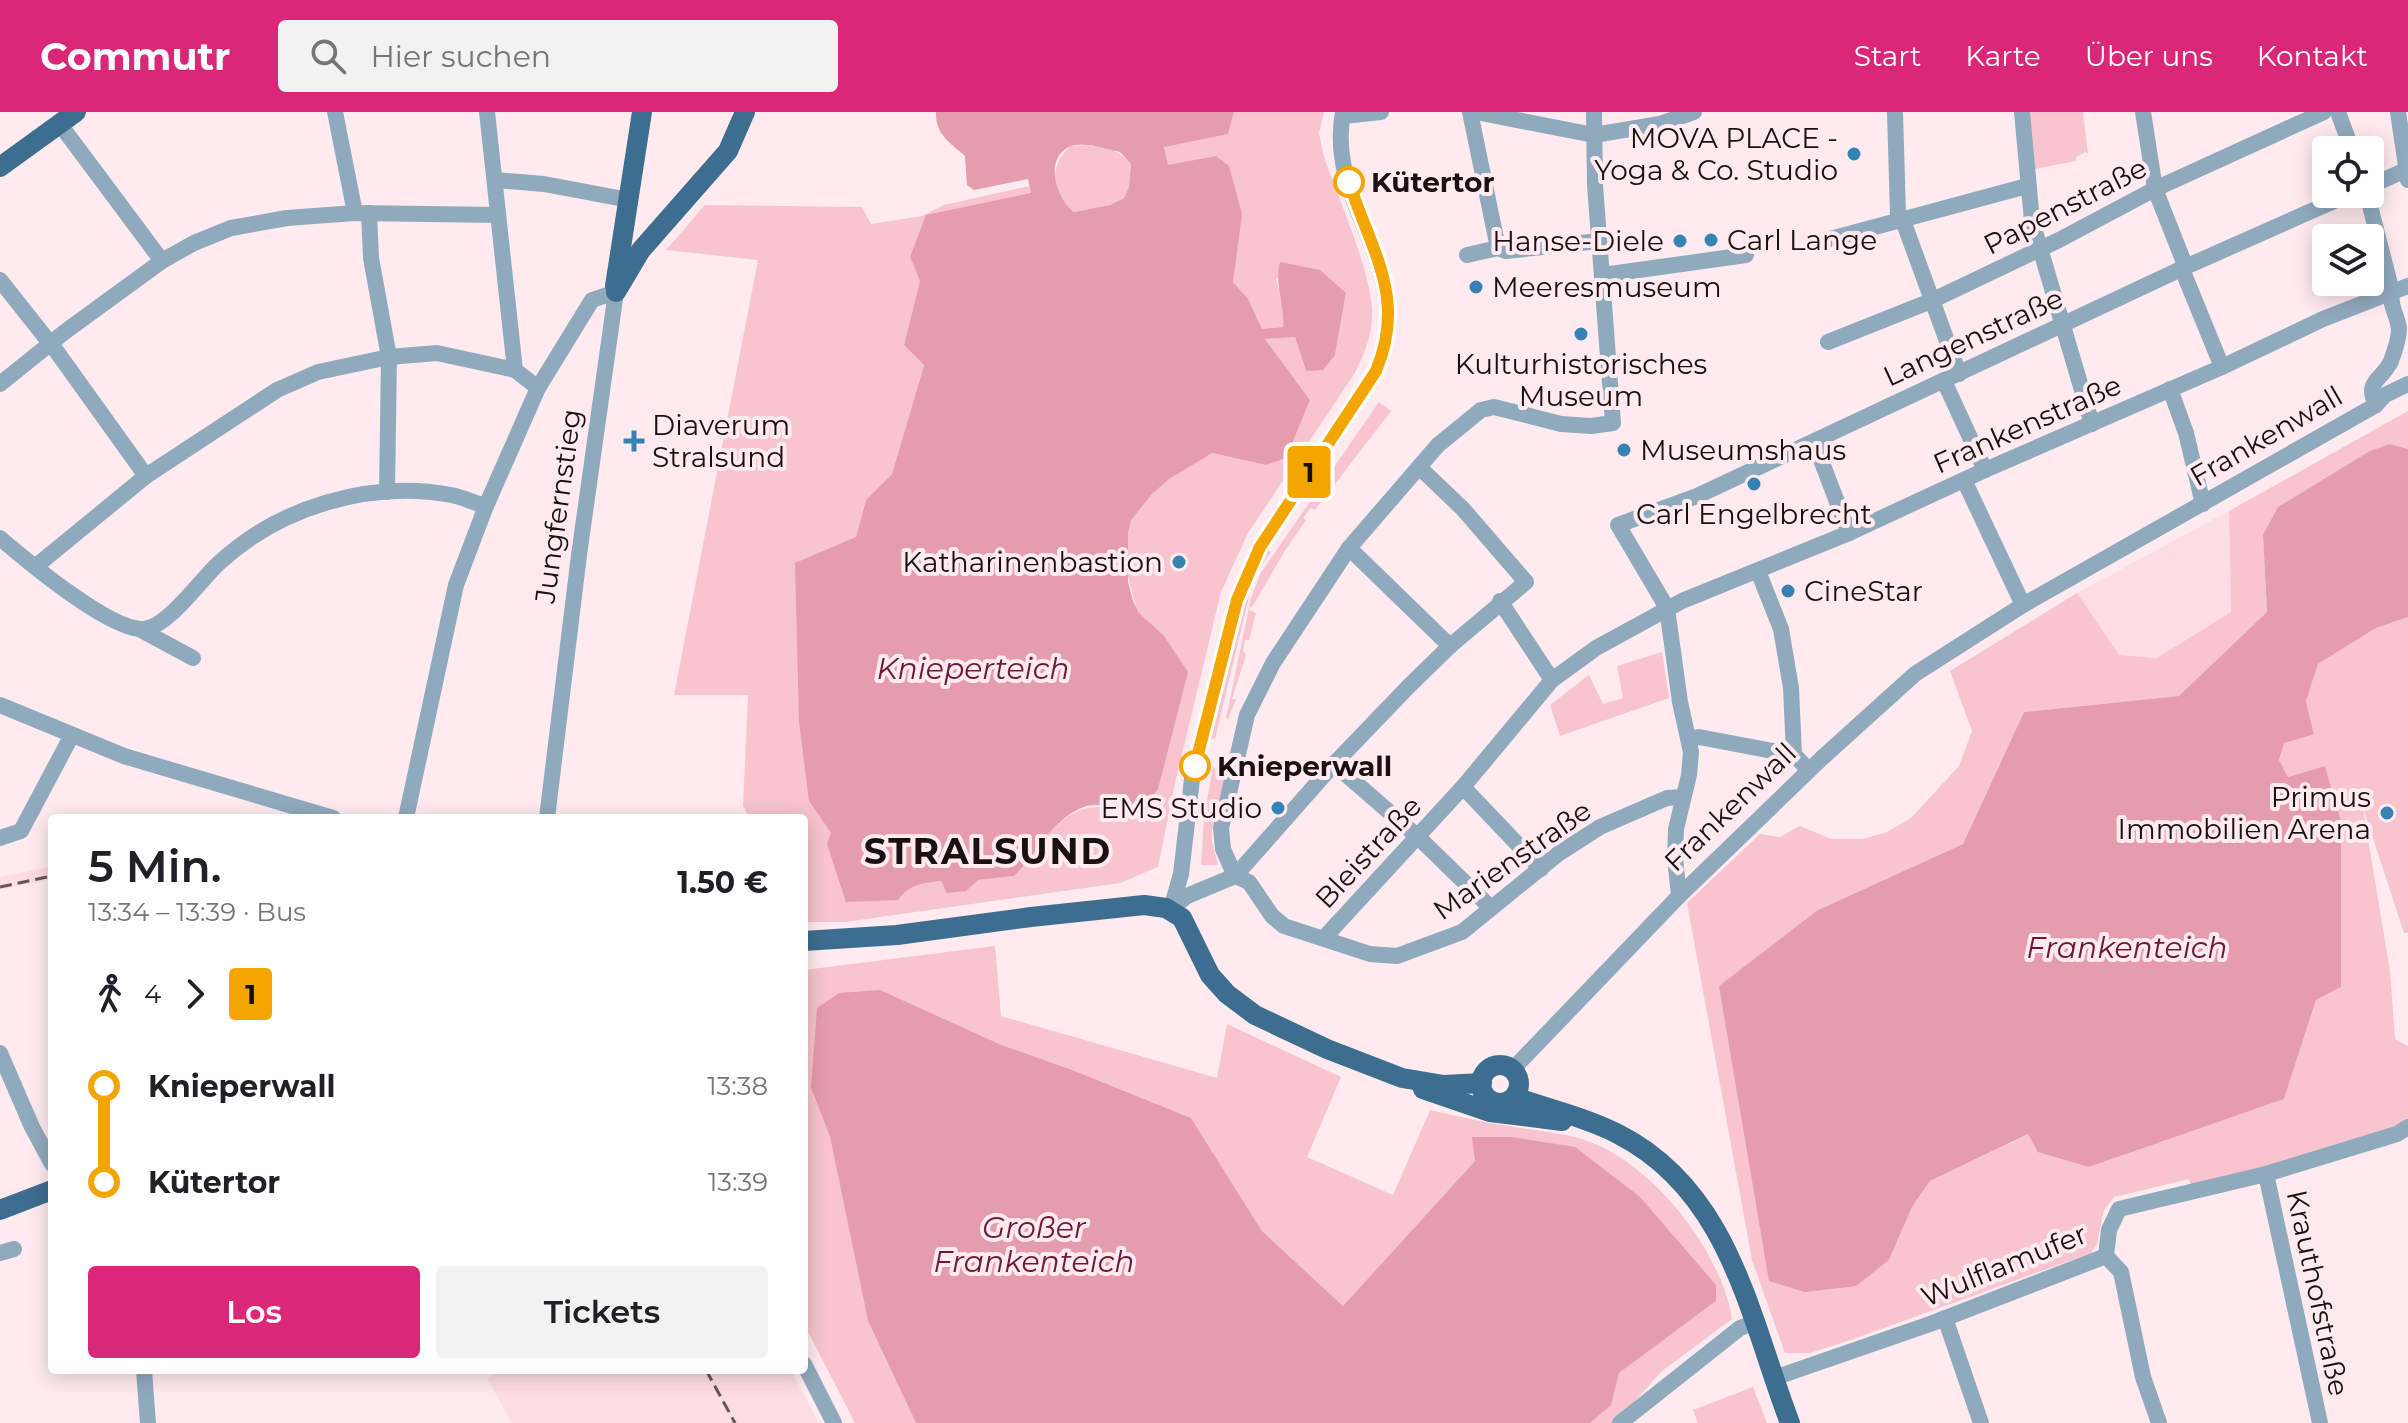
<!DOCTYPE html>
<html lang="de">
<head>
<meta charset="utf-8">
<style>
	body { margin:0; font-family:Montserrat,sans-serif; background:#f2f2f2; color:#202124; height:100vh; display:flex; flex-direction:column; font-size:30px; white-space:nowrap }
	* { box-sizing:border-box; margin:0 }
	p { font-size:26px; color:#757577 }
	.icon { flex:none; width:44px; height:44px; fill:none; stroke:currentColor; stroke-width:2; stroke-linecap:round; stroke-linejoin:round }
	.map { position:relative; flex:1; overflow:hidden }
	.details { position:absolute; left:48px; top:702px; width:760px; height:560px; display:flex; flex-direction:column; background:#fff; border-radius:8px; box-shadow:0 4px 20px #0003 }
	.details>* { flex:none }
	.badge { padding:0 16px; border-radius:6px; font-size:28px; line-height:52px }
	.fabs { position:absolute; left:2312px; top:24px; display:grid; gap:16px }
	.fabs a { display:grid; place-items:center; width:72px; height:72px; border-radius:8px; background:#fff; box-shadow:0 4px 20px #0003; font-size:40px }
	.map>.badge { position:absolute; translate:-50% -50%; box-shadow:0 0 0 4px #fff }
	.legs { display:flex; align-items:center; gap:12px; height:88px; padding:0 40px; font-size:26px }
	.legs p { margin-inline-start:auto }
	.headline { display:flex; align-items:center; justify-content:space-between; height:136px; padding:0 40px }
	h1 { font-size:44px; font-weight:600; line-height:60px }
	.button { display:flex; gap:16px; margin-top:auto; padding:16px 40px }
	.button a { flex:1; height:92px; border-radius:8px; background:#db2777; color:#fff; font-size:32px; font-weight:600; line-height:92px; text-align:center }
	.button a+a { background:#f2f2f2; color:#202124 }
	ul { padding:0 40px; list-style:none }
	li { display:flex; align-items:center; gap:28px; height:96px; font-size:30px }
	li i { display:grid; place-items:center; width:12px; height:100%; margin:0 10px; background:currentColor }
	li i::after { content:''; width:20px; height:20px; margin:-10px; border:6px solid; border-radius:50%; background:#fff }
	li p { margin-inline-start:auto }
	li:first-child i { background:linear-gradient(#0000 50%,currentColor 0) }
	li:last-child i { background:linear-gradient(currentColor 50%,#0000 0) }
	header { display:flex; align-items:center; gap:48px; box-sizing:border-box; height:112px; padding:0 40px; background:#db2777; color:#fff }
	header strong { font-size:38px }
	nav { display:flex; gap:44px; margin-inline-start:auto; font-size:28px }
	.search { width:560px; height:72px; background:#f2f2f2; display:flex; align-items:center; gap:20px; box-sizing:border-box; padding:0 28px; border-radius:8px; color:#757577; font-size:30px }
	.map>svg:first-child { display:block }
	.built { fill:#fedce3 }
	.green { fill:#f7c4cf }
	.water { fill:#e59cad; fill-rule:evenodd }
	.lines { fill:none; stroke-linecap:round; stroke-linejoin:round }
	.minor { stroke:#90aabd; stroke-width:16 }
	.major { stroke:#3d6e90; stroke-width:20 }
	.rail { stroke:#645759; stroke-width:3; stroke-dasharray:12 6; stroke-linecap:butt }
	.line-1-casing { stroke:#fff; stroke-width:18 }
	.line-1 { stroke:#f3a500; stroke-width:12 }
	.poi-dot { fill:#3583b5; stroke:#ffebef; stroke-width:3 }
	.stop-1-dot { fill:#fff; stroke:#f3a500; stroke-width:4 }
	.labels { text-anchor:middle; stroke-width:8; stroke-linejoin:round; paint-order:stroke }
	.poi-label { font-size:28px; fill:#1a0f11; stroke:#ffebef; text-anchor:end }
	.stop-label { font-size:28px; font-weight:bold; fill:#1a0f11; stroke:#ffebef; text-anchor:start }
	.street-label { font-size:28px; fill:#1a0f11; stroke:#ffebef }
	.water-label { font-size:30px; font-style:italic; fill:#6d1937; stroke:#ffebef }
	.district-label { font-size:36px; font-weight:bold; letter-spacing:2px; fill:#1a0f11; stroke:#ffebef }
</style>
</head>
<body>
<header>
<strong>Commutr</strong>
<div class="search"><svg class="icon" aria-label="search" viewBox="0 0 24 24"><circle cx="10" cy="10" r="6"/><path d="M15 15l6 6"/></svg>Hier suchen</div>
<nav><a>Start</a><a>Karte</a><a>Über uns</a><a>Kontakt</a></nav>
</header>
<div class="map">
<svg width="2408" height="1311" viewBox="0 0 2408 1311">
	<rect width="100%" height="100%" fill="#ffebef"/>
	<g class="built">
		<path d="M2229 399 2231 500 2157 546 2119 543 2077 481Z"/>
		<path d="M52 754V767L0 778V765Z"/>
		<path d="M504 1258H791L819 1311H512L487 1266Z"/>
	</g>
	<g class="green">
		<path d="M1234 0H1324L1319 21 1323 41C1337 85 1375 165 1372 208 1371 227 1363 244 1355 261L1248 421 1221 480 1176 667 1158 755 1120 771 845 810H804V706H750L743 694 748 583H674L758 148 666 138 705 93 862 95 871 112 922 104 944 93 1029 74 1031 82 910 145 920 169 904 233 924 252 892 362 866 388 856 425 809 689 831 721 904 779 919 771 941 769 947 780 978 768 1014 764C1041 738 1059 692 1104 695L1139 501C1129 477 1119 433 1131 408 1145 378 1184 356 1212 341L1266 353 1286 345 1310 288 1265 227 1295 225 1306 259 1335 243 1346 182 1276 166 1284 201 1283 215 1262 217 1248 188 1233 170 1236 138 1216 45 1168 54 1164 34 1228 22Z"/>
		<path d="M2025 0H2083L2088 42 2086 40 2076 45V49L2030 58Z"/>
		<path d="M1071 34C1096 32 1114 33 1131 52L1129 75 1124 86 1110 93 1074 100C1051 83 1048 52 1071 34Z"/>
		<path d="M1379 290 1391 299 1315 398 1311 396 1303 406 1306 408 1286 437 1252 495H1250L1249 498 1256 501 1249 528H1245L1243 539 1246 543 1232 587 1236 588 1228 607 1226 606 1251 486 1260 462Z"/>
		<path d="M2408 299V337L2390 332 2263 423 2267 500 2180 584 2024 600 1963 732 1818 798 1889 1148 1912 1095 1930 1069 2029 1022 2089 1055 2284 987 2316 888 2341 875V709L2325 654 2288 665 2279 648 2283 631 2314 621 2306 589 2318 552 2376 516 2408 505V821H2404L2363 696 2390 859 2395 927 2408 934V1007L2394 1020 2191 1076 2189 1067 2114 1085 2104 1098 2097 1132 2091 1141 1848 1229 1810 1241H1785L1752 1148 1687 791 1760 722 1780 725 1800 714 1831 727H1863L1887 720 1911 706 1959 654 1972 619 1950 559 2077 481 2119 543 2157 546 2231 500 2229 399Z"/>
		<path d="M1265 436 1271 440 1257 460 1249 485 1215 627 1210 626 1247 485Z"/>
		<path d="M1662 540 1669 586 1560 624 1550 593 1589 563 1603 592 1623 586 1617 554Z"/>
		<path d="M1213 655 1227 659 1212 718V729L1218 753H1201L1204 706Z"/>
		<path d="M995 834 1001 904 1217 966 1227 912 1341 965 1307 1045 1393 1083 1430 998C1456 1004 1482 1010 1509 1014 1530 1018 1553 1020 1575 1025 1647 1043 1721 1136 1732 1207L1662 1259 1615 1311H1590L1611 1292 1619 1261 1716 1189 1475 1049 1343 1194 1262 1119 1191 1006 1075 959 999 932 811 976 830 1025 868 1209 916 1311H855L804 1212V858Z"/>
		<path d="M1753 1275 1767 1311H1698L1693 1298Z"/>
	</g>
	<g class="water">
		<path d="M936 0H1234L1228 22 1164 35 1168 53 1216 44 1229 54 1242 102 1233 170 1248 187 1262 217 1283 215C1285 192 1274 173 1280 150L1320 158 1346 181 1335 243 1323 258 1306 259 1295 225 1265 227 1310 288 1286 346 1266 353 1212 341 1169 367 1152 382 1131 408 1128 420V470L1133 489 1139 501 1164 524 1188 560 1158 677C1127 718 1111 682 1079 697 1050 711 1036 743 1014 764L978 768 966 779 947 781 941 769C923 771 909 772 898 788L846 790 827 732 831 721 809 689 799 609 795 451 856 425 866 388 892 362 924 253 904 233 920 169 910 145 926 103 1031 81 1028 67 974 78 967 73 965 44C950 31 935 22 936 0ZM1091 33 1120 40 1131 52 1129 75 1124 86 1110 93 1074 100C1056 87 1043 45 1071 34 1077 32 1086 33 1091 33Z"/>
		<path d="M2390 332 2408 337V505L2376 516 2318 552 2306 589 2314 622 2284 631 2279 648 2288 665 2325 654 2341 709V875L2316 888 2284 987 2089 1055 2038 1040 2028 1022 1930 1069 1912 1095 1889 1148 1856 1174 1805 1180 1769 1169 1719 874 1818 798 1963 732 2024 600 2179 584 2267 500 2263 423 2278 395 2370 339Z"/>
		<path d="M880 878 999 932 1075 959 1191 1006 1262 1119 1343 1194 1475 1049 1472 1025H1511L1575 1035 1640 1085 1716 1173V1189L1619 1261 1611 1293 1590 1311H916L868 1209 830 1025 811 976 817 896 839 881Z"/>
	</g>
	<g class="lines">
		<g class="minor">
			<path d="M335 0 355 101"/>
			<path d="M487 0 515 258"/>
			<path d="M1470 0 1498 136 1506 139 1599 129"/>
			<path d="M1476 0 1594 23 1660 12 1694 0"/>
			<path d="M1895 0 1898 103 1905 114 1959 262"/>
			<path d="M2022 0 2032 109 2092 312"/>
			<path d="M2143 0 2155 77 2183 148 2184 162 2222 255"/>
			<path d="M2338 0 2352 38"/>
			<path d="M2398 0 2408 68"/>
			<path d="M1343 4 1381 0"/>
			<path d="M59 11 162 149"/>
			<path d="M495 68 544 72 629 88"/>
			<path d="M2370 74 2408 57"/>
			<path d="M2367 82 2392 180C2389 194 2398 204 2399 217 2399 226 2394 241 2391 249 2382 269 2364 268 2376 293"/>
			<path d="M369 101 371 146 389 245 387 380"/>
			<path d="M1819 130 2027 74"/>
			<path d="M1467 143 1498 136"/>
			<path d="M1603 163 1746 143"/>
			<path d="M0 168 57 240 146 364"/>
			<path d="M1828 230 1931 189 2059 128 2155 77 2324 0"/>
			<path d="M1944 269 1985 358"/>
			<path d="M0 272 66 219 162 149 194 131 231 116 287 106 355 101 498 103"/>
			<path d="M2170 277 2186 321 2203 392"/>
			<path d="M1811 332 1816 335 1849 421"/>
			<path d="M1964 368 2023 493"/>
			<path d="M0 426C27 449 108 517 142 517 166 518 201 467 219 451 279 395 370 368 451 383 463 385 474 391 486 394"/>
			<path d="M1349 436 1450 534"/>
			<path d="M35 455 146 364 277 278 318 260 389 245 437 241 515 258 538 276"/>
			<path d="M1758 459 1781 517 1791 576 1794 643 1809 658"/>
			<path d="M1500 489 1552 568"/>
			<path d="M141 518 193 546"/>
			<path d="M0 593 124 644 333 706"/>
			<path d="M1689 627 1699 625 1794 643"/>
			<path d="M1334 652 1418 725 1491 796"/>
			<path d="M1463 675 1541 757"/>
			<path d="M406 706 456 473 486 394 538 276 592 188 616 180 579 443 547 706"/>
			<path d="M0 726 21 719 72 623"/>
			<path d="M1235 764 1223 737 1221 716 1247 603 1273 551 1349 436 1438 333 1481 298 1494 295 1561 312 1591 314 1613 311 1595 73 1594 0"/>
			<path d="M1235 764 1249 770 1272 804 1284 814 1370 842 1397 844 1462 820 1558 742 1600 715 1667 686 1682 685"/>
			<path d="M1679 784 1675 746 1676 717 1689 663 1691 640 1680 590 1667 496 1618 413 1697 384 2183 156 2350 82"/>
			<path d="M1171 797 1181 762 1192 667 1237 488 1260 435 1376 259C1419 155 1325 96 1343 0"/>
			<path d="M1171 797 1187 784 1235 764 1334 652 1408 575 1450 534 1526 470 1463 397 1420 356"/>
			<path d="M1324 826 1463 675 1552 568 1596 536 1682 489 1849 421 1985 358 2222 255 2323 207 2408 174"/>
			<path d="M0 941 32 1015 52 1052"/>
			<path d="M1512 958 1679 784 1822 646 1915 562 2023 493 2376 293 2385 283 2408 272"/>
			<path d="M2266 1062 2320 1311"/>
			<path d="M0 1141 14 1137"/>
			<path d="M2106 1144 2121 1160 2143 1265 2159 1311"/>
			<path d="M1945 1206 1981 1311"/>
			<path d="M804 1252 834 1311"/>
			<path d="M144 1258 148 1311"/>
			<path d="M1774 1266 1930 1212 2106 1144 2109 1118 2119 1097 2266 1062 2397 1022 2408 1015"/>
			<path d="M1620 1311 1740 1216 1754 1211"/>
		</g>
		<g class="major">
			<path d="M0 55 76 0"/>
			<path d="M615 174 642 0"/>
			<path d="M616 180 641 138 728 39 745 0"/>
			<path d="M804 829 897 823 1031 805 1144 793 1166 796 1182 806 1210 863 1227 882 1255 903 1327 937 1402 966 1444 973 1482 971"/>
			<circle cx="1500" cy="972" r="19"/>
			<path d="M1423 977 1490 1000 1562 1009"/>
			<path d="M1515 985C1548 997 1585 1005 1618 1022 1730 1079 1749 1204 1790 1311"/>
			<path d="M0 1098 52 1078"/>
		</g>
		<g class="rail">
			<path d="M0 775 52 764"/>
			<path d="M706 1258 735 1311"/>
		</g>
	</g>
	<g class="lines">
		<defs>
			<path id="line-1" d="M1195 654 1237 488 1260 435 1376 259C1407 185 1371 139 1349 70"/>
		</defs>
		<use href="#line-1" class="line-1-casing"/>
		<use href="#line-1" class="line-1"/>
	</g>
	<g class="poi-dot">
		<circle cx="1854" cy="42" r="8"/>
		<circle cx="1711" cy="128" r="8"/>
		<circle cx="1680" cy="129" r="8"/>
		<circle cx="1476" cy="175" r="8"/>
		<circle cx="1581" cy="222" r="8"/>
		<path d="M630 317h8v8h8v8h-8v8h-8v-8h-8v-8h8z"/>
		<circle cx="1624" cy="338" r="8"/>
		<circle cx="1754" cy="372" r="8"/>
		<circle cx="1179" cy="450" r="8"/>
		<circle cx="1788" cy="479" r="8"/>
		<circle cx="1278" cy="696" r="8"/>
		<circle cx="2387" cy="701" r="8"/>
	</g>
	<g class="stop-1-dot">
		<circle cx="1349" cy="70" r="14"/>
		<circle cx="1195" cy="654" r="14"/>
	</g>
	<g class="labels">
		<g class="poi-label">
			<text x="1838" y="36">MOVA PLACE -<tspan x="1838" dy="32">Yoga &amp; Co. Studio</tspan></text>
			<text x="1727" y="138" text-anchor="start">Carl Lange</text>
			<text x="1664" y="139">Hanse-Diele</text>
			<text x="1492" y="185" text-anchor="start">Meeresmuseum</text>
			<text x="1581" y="262" text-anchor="middle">Kulturhistorisches<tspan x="1581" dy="32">Museum</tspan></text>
			<text x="652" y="323" text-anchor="start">Diaverum<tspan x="652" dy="32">Stralsund</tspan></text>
			<text x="1640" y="348" text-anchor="start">Museumshaus</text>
			<text x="1754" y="412" text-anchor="middle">Carl Engelbrecht</text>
			<text x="1163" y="460">Katharinenbastion</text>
			<text x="1804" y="489" text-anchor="start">CineStar</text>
			<text x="2371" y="695">Primus<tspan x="2371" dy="32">Immobilien Arena</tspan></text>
			<text x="1262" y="706">EMS Studio</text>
		</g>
		<g class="stop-label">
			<text x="1371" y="80">Kütertor</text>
			<text x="1217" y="664">Knieperwall</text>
		</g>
		<g class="street-label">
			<text transform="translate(2065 94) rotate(-27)" y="10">Papenstraße</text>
			<text transform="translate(1973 225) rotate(-25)" y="10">Langenstraße</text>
			<text transform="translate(2027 312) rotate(-24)" y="10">Frankenstraße</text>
			<text transform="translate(2266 324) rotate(-30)" y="10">Frankenwall</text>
			<text transform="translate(558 394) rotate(-82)" y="10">Jungfernstieg</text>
			<text transform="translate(1730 695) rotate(-44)" y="10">Frankenwall</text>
			<text transform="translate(1368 740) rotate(-47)" y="10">Bleistraße</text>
			<text transform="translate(1512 748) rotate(-35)" y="10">Marienstraße</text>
			<text transform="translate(2004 1153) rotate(-22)" y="10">Wulflamufer</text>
			<text transform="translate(2318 1181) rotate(78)" y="10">Krauthofstraße</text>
		</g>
		<g class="water-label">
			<text x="973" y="567">Knieperteich</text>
			<text x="2127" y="846">Frankenteich</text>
			<text x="1034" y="1126">Großer<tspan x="1034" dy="34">Frankenteich</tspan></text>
		</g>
		<g class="district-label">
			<text x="988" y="752">STRALSUND</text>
		</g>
	</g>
</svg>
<div class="fabs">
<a><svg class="icon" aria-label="locate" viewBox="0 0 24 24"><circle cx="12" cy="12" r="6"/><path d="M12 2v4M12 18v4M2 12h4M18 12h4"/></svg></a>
<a><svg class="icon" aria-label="layers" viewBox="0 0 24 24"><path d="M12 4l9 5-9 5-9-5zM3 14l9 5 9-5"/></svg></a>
</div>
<b class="badge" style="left:1309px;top:360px;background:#f3a500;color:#111">1</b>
<section class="details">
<div class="headline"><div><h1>5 Min.</h1><p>13:34 – 13:39 · Bus</p></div><b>1.50 €</b></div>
<div class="legs"><svg class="icon" aria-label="walk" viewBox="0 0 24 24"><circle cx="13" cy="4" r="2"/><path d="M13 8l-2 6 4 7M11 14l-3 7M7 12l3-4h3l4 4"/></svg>4<svg class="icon" aria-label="forward" viewBox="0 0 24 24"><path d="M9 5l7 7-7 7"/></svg><b class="badge" style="background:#f3a500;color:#111">1</b></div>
<ul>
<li><i style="color:#f3a500"></i><b>Knieperwall</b><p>13:38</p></li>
<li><i style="color:#f3a500"></i><b>Kütertor</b><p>13:39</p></li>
</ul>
<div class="button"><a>Los</a><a>Tickets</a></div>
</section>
</div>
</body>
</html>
